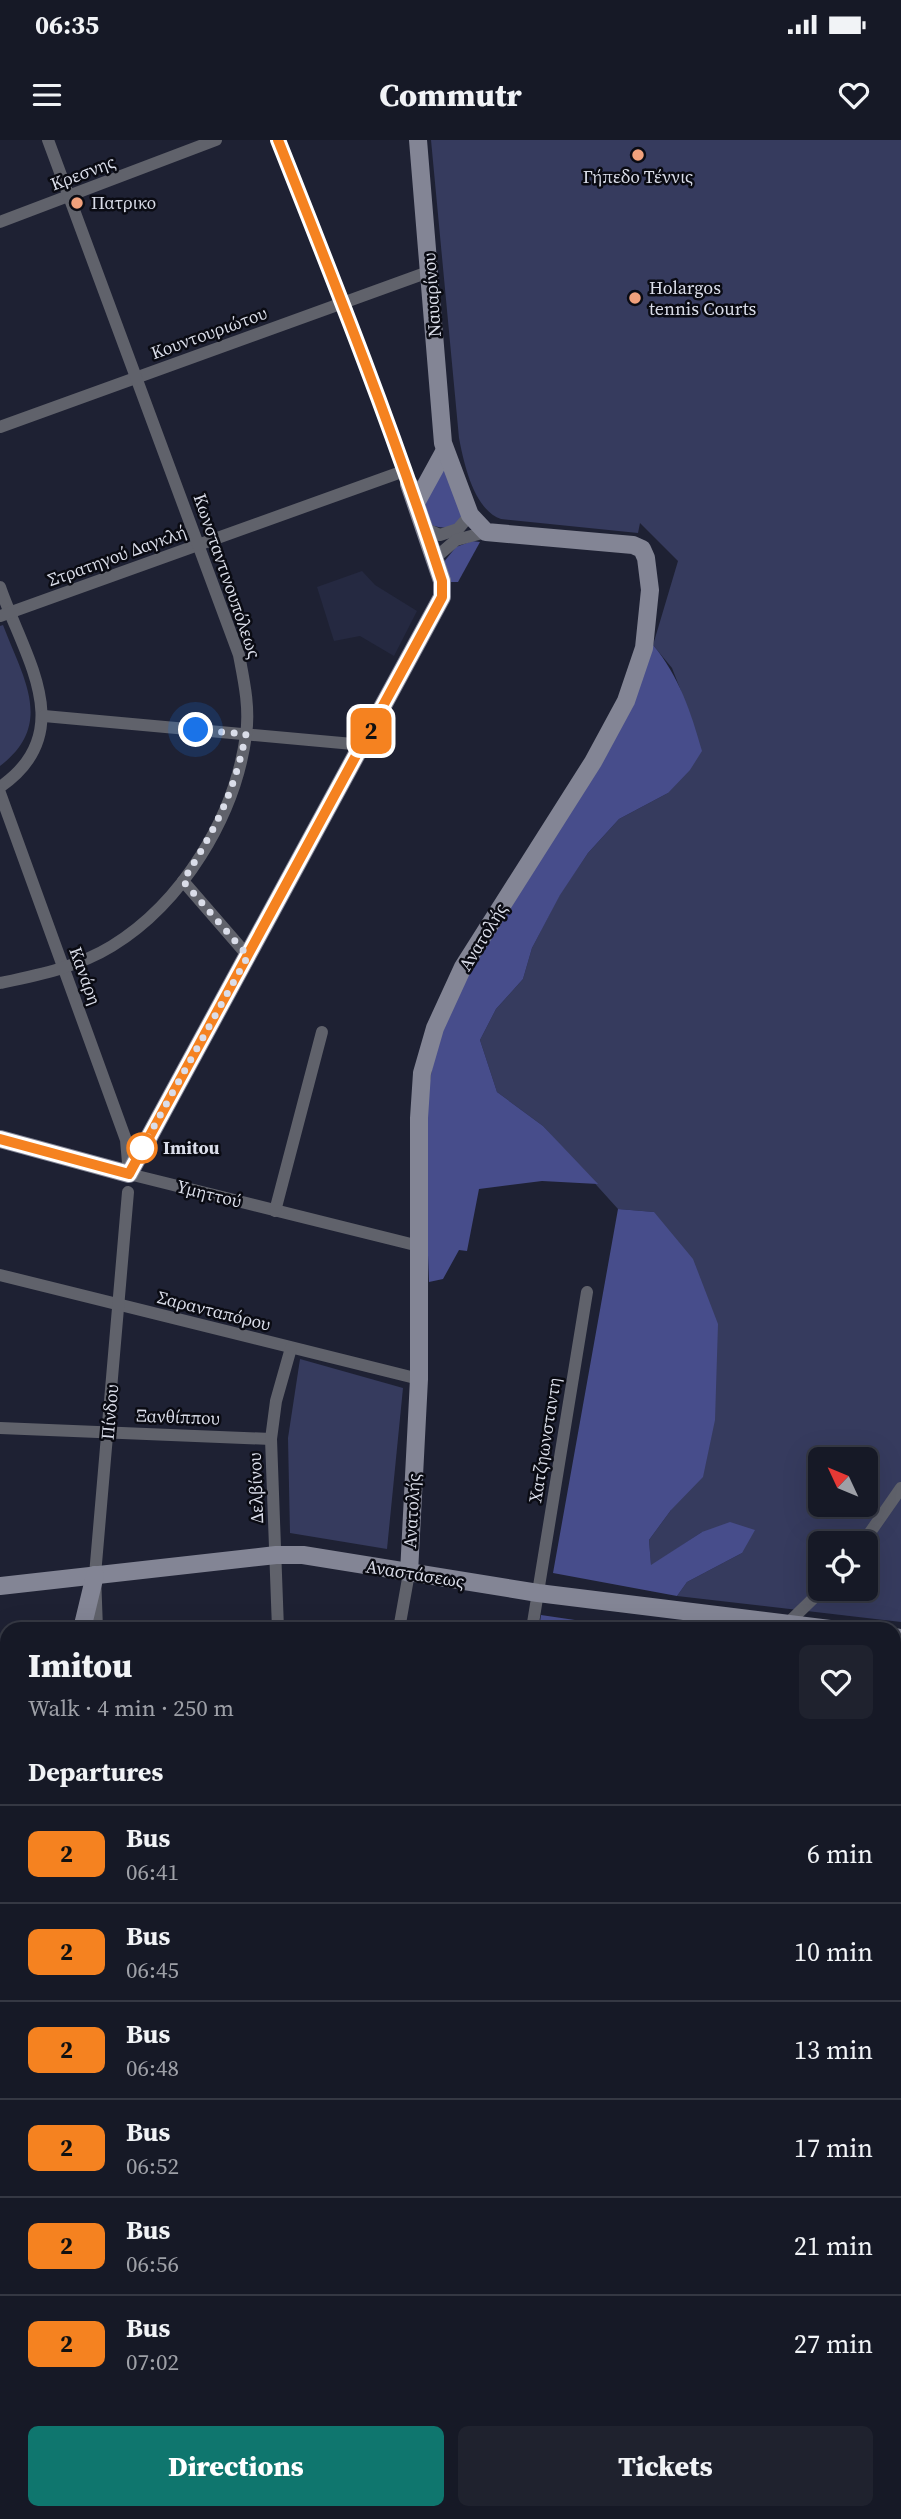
<!DOCTYPE html>
<html lang="en">
<head>
<meta charset="utf-8">
<style>
	body { margin:0; font-family:"Source Serif 4",serif; background:#1f222e; color:#f1f3f6; height:100vh; display:flex; flex-direction:column; font-size:26px; white-space:nowrap }
	* { box-sizing:border-box; margin:0 }
	p { font-size:23px; color:#9ea0a7 }
	.icon { flex:none; width:38px; height:38px; fill:none; stroke:currentColor; stroke-width:2; stroke-linecap:round; stroke-linejoin:round }
	.map { position:relative; flex:1; overflow:hidden }
	.details { position:absolute; left:0px; top:1482px; width:901px; height:898px; display:flex; flex-direction:column; background:#161926; border-radius:21px 21px 0 0; box-shadow:0 7px 28px #0002,0 0 0 2px #353843 }
	.details>* { flex:none }
	.badge { padding:0 14px; border-radius:10px; font-size:24px; line-height:46px }
	.needle { width:46px; rotate:314deg }
	.controls { position:absolute; left:808px; top:1307px; display:grid; gap:14px }
	.controls a { display:grid; place-items:center; width:70px; height:70px; border-radius:10px; background:#161926; box-shadow:0 7px 28px #0002,0 0 0 2px #353843; font-size:35px }
	.you { position:absolute; width:35px; height:35px; margin:-18px; border:5px solid #fff; border-radius:50%; background:#1a73e8; box-shadow:0 0 0 10px #1a73e833 }
	.map>.badge { position:absolute; translate:-50% -50%; box-shadow:0 0 0 4px #fff }
	h2 { padding:0 28px; font-size:26px; line-height:63px }
	.round { display:grid; place-items:center; flex:none; width:74px; height:74px; border-radius:10px; background:#1f222e }
	.overview { display:flex; align-items:center; justify-content:space-between; height:119px; padding:0 28px }
	h1 { font-size:33px; font-weight:800; line-height:52px }
	.button { display:flex; gap:14px; margin-top:auto; padding:14px 28px }
	.button a { flex:1; height:80px; border-radius:10px; background:#0f766e; color:#fff; font-size:28px; font-weight:800; line-height:80px; text-align:center }
	.button a+a { background:#1f222e; color:#f1f3f6 }
	ul { padding:0; list-style:none }
	li { display:flex; align-items:center; gap:21px; height:98px; padding:0 28px; border-top:2px solid #353843 }
	li div { flex:1 }
	li b { display:block; font-size:26px }
	li em { font-style:normal }
	li .badge { min-width:77px; font-weight:700; text-align:center }
	.status { display:flex; justify-content:space-between; align-items:center; height:49px; padding:0 35px; background:#161926; direction:ltr }
	.status svg { height:19px; fill:currentColor }
	header { display:flex; justify-content:space-between; align-items:center; height:91px; padding:0 28px; background:#161926; font-size:32px; font-weight:800 }
	.map>svg:first-child { display:block }
	.built { fill:#252941 }
	.green { fill:#363b5e; fill-rule:evenodd }
	.forest { fill:#474d8b }
	.lines { fill:none; stroke-linecap:round; stroke-linejoin:round }
	.street { stroke:#60626b; stroke-width:12 }
	.secondary { stroke:#838595; stroke-width:18 }
	.line-casing { stroke:#fff; stroke-width:16 }
	.line { stroke:#f58220; stroke-width:10 }
	.walk { stroke:#dadde9; stroke-width:7; stroke-dasharray:0 12.6 }
	.poi-dot { fill:#f1a17c; stroke:#0a0b13; stroke-width:2.5 }
	.stop-dot { fill:#fff; stroke:#f58220; stroke-width:3.5 }
	.labels { text-anchor:middle; stroke-width:5; stroke-linejoin:round; paint-order:stroke }
	.street-label { font-size:18px; fill:#dadde9; stroke:#0a0b13 }
	.poi-label { font-size:18px; fill:#dadde9; stroke:#0a0b13; text-anchor:start }
	.stop-label { font-size:18px; font-weight:bold; fill:#dadde9; stroke:#0a0b13; text-anchor:start }
</style>
</head>
<body>
<div class="status"><b>06:35</b><svg viewBox="0 0 49 12"><path d="M0 12V9h3v3zM5 12V6h3v6zM10 12V3h3v9zM15 12V0h3v12zM26 1h20v11H26zM47 4h2v5h-2z"/></svg></div>
<header><svg class="icon" aria-label="menu" viewBox="0 0 24 24"><path d="M4 6h16M4 12h16M4 18h16"/></svg>Commutr<svg class="icon" aria-label="heart" viewBox="0 0 24 24"><path d="M12 20l-8-8c-3-5 5-10 8-4 3-6 11-1 8 4z"/></svg></header>
<div class="map">
<svg width="901" height="2379" viewBox="0 0 901 2379">
	<rect width="100%" height="100%" fill="#1e2133"/>
	<path class="built" d="M362 431 375 445 417 471 394 516 360 496 334 501 317 447Z"/>
	<g class="green">
		<path d="M431 0H901V1482L677 1456 687 1442 742 1413 702 1392 651 1426 649 1400 671 1370 654 1072 618 1069 543 986 497 952 480 900 496 869 523 839 532 808 560 754 588 713 619 679 668 653 681 551 672 528 653 505 678 421 640 383 638 393 501 379C474 370 464 324 459 298ZM821 1320H866V1365H821ZM821 1404H866V1449H821Z"/>
		<path d="M3 485C23 538 55 584 0 626V486Z"/>
		<path d="M300 1219 403 1248 387 1409 290 1393 288 1298Z"/>
		<path d="M894 1516H901V1726L894 1730Z"/>
		<path d="M7 2285V2352C0 2328 0 2308 7 2285Z"/>
		<path d="M894 2318 901 2379H534V2373H894Z"/>
		<rect x="421" y="2373" width="90" height="6"/>
	</g>
	<g class="forest">
		<path d="M445 327 465 375C455 389 443 390 428 384 420 361 431 345 445 327Z"/>
		<path d="M472 401 480 402 458 442H448L443 423 456 407Z"/>
		<path d="M653 505C679 536 691 572 702 611L690 630 668 653 619 679 588 713 560 755 532 808 523 839 496 869 480 900 497 952 543 986 598 1044 542 1041 479 1049 467 1111 459 1110 443 1139 429 1142 423 981 437 900 469 829 599 626 631 569Z"/>
		<path d="M618 1069 654 1072 693 1119 718 1184 715 1280 703 1337 671 1370 649 1400 651 1425 702 1392 730 1382 755 1390 742 1413 687 1442 677 1456 553 1433Z"/>
		<path d="M541 1475 636 1489H539Z"/>
		<path d="M901 1726V1966H894V1730Z"/>
		<path d="M894 2007H901V2160L894 2171Z"/>
	</g>
	<g class="lines">
		<g class="street">
			<path d="M278 0 344 163 406 337"/>
			<path d="M0 82 216 0"/>
			<path d="M0 287 431 131"/>
			<path d="M424 388 440 395 458 389 470 375"/>
			<path d="M434 419 456 400 486 392"/>
			<path d="M0 447C24 517 80 592 0 647"/>
			<path d="M0 476 404 331"/>
			<path d="M44 576 364 605"/>
			<path d="M0 653 126 1000 129 1034 419 1106"/>
			<path d="M183 741 248 816"/>
			<path d="M0 843C38 835 78 827 112 806 182 763 235 677 246 595 250 568 244 541 239 515L48 0"/>
			<path d="M275 1071 322 892"/>
			<path d="M0 1135 419 1239"/>
			<path d="M0 1288 271 1299"/>
			<path d="M862 1404 901 1348"/>
			<path d="M787 1484 823 1449"/>
			<path d="M97 1489 95 1435 128 1052"/>
			<path d="M278 1489 271 1299 276 1261 291 1208"/>
			<path d="M399 1489 409 1433"/>
			<path d="M532 1489 587 1152"/>
			<path d="M0 1573 7 1575"/>
			<path d="M0 1691 7 1693"/>
			<path d="M0 1956H7"/>
			<path d="M0 2077 7 2076"/>
			<path d="M0 2203 7 2202"/>
			<path d="M0 2219 7 2234"/>
			<path d="M0 2367 7 2365"/>
			<path d="M39 2373 43 2379"/>
			<path d="M172 2373 176 2379"/>
			<path d="M522 2373V2379"/>
			<path d="M254 2379 255 2373"/>
		</g>
		<g class="secondary">
			<path d="M416 363 445 310"/>
			<path d="M0 999 129 1034 442 457V441L409 344"/>
			<path d="M409 1433 419 1239V978L422 933 435 888 463 827 593 622 626 561 644 508 650 450 646 418 642 409 633 405 486 392 470 375 443 303 418 0"/>
			<path d="M0 1446 276 1415H303L538 1453 830 1489"/>
			<path d="M82 1489 95 1435"/>
			<path d="M894 1497 901 1498"/>
			<path d="M0 1837 7 1808"/>
		</g>
	</g>
	<g class="lines">
		<defs>
			<path id="line" d="M0 999 129 1034 442 457V441C394 292 336 146 278 0"/>
		</defs>
		<use href="#line" class="line-casing"/>
		<use href="#line" class="line"/>
		<path class="walk" d="M142 1008 248 816 183 741C216 687 233 656 246 594L196 590"/>
	</g>
	<g class="poi-dot">
		<circle cx="638" cy="15" r="7"/>
		<circle cx="77" cy="63" r="7"/>
		<circle cx="635" cy="158" r="7"/>
	</g>
	<circle class="stop-dot" cx="142" cy="1008" r="14"/>
	<g class="labels">
		<g class="street-label">
			<text transform="translate(83 33) rotate(-21)" y="6">Κρεσνης</text>
			<text transform="translate(432 155) rotate(-94)" y="6">Ναυαρίνου</text>
			<text transform="translate(209 193) rotate(-20)" y="6">Κουντουριώτου</text>
			<text transform="translate(117 416) rotate(-20)" y="6">Στρατηγού Δαγκλή</text>
			<text transform="translate(227 436) rotate(71)" y="6">Κωνσταντινουπόλεως</text>
			<text transform="translate(483 797) rotate(-59)" y="6">Ανατολής</text>
			<text transform="translate(85 836) rotate(70)" y="6">Κανάρη</text>
			<text transform="translate(209 1054) rotate(14)" y="6">Υμηττού</text>
			<text transform="translate(214 1171) rotate(14)" y="6">Σαρανταπόρου</text>
			<text transform="translate(110 1272) rotate(-85)" y="6">Πίνδου</text>
			<text transform="translate(178 1277) rotate(2)" y="6">Ξανθίππου</text>
			<text transform="translate(545 1300) rotate(-81)" y="6">Χατζηωνσταντη</text>
			<text transform="translate(256 1348) rotate(-92)" y="6">Δελβίνου</text>
			<text transform="translate(412 1371) rotate(-87)" y="6">Ανατολής</text>
			<text transform="translate(415 1434) rotate(9)" y="6">Αναστάσεως</text>
		</g>
		<g class="poi-label">
			<text x="638" y="43" text-anchor="middle">Γήπεδο Τέννις</text>
			<text x="91" y="69">Πατρικο</text>
			<text x="649" y="154">Holargos<tspan x="649" dy="21">tennis Courts</tspan></text>
		</g>
		<g class="stop-label">
			<text x="163" y="1014">Imitou</text>
		</g>
	</g>
</svg>
<div class="controls">
<a><svg class="needle" viewBox="-14 -14 28 28"><path d="M0-13l5 13h-10z" fill="#e53935"/><path d="M0 13l5-13h-10z" fill="#9ea0a7"/></svg></a>
<a><svg class="icon" aria-label="locate" viewBox="0 0 24 24"><circle cx="12" cy="12" r="6"/><path d="M12 2v4M12 18v4M2 12h4M18 12h4"/></svg></a>
</div>
<div class="you" style="left:196px;top:590px"></div>
<b class="badge" style="left:371px;top:591px;background:#f58220;color:#111">2</b>
<section class="details">
<div class="overview"><div><h1>Imitou</h1><p>Walk · 4 min · 250 m</p></div><a class="round"><svg class="icon" aria-label="heart" viewBox="0 0 24 24"><path d="M12 20l-8-8c-3-5 5-10 8-4 3-6 11-1 8 4z"/></svg></a></div>
<h2>Departures</h2>
<ul>
<li><span class="badge" style="background:#f58220;color:#111">2</span><div><b>Bus</b><p>06:41</p></div><em>6 min</em></li>
<li><span class="badge" style="background:#f58220;color:#111">2</span><div><b>Bus</b><p>06:45</p></div><em>10 min</em></li>
<li><span class="badge" style="background:#f58220;color:#111">2</span><div><b>Bus</b><p>06:48</p></div><em>13 min</em></li>
<li><span class="badge" style="background:#f58220;color:#111">2</span><div><b>Bus</b><p>06:52</p></div><em>17 min</em></li>
<li><span class="badge" style="background:#f58220;color:#111">2</span><div><b>Bus</b><p>06:56</p></div><em>21 min</em></li>
<li><span class="badge" style="background:#f58220;color:#111">2</span><div><b>Bus</b><p>07:02</p></div><em>27 min</em></li>
</ul>
<div class="button"><a>Directions</a><a>Tickets</a></div>
</section>
</div>
</body>
</html>
